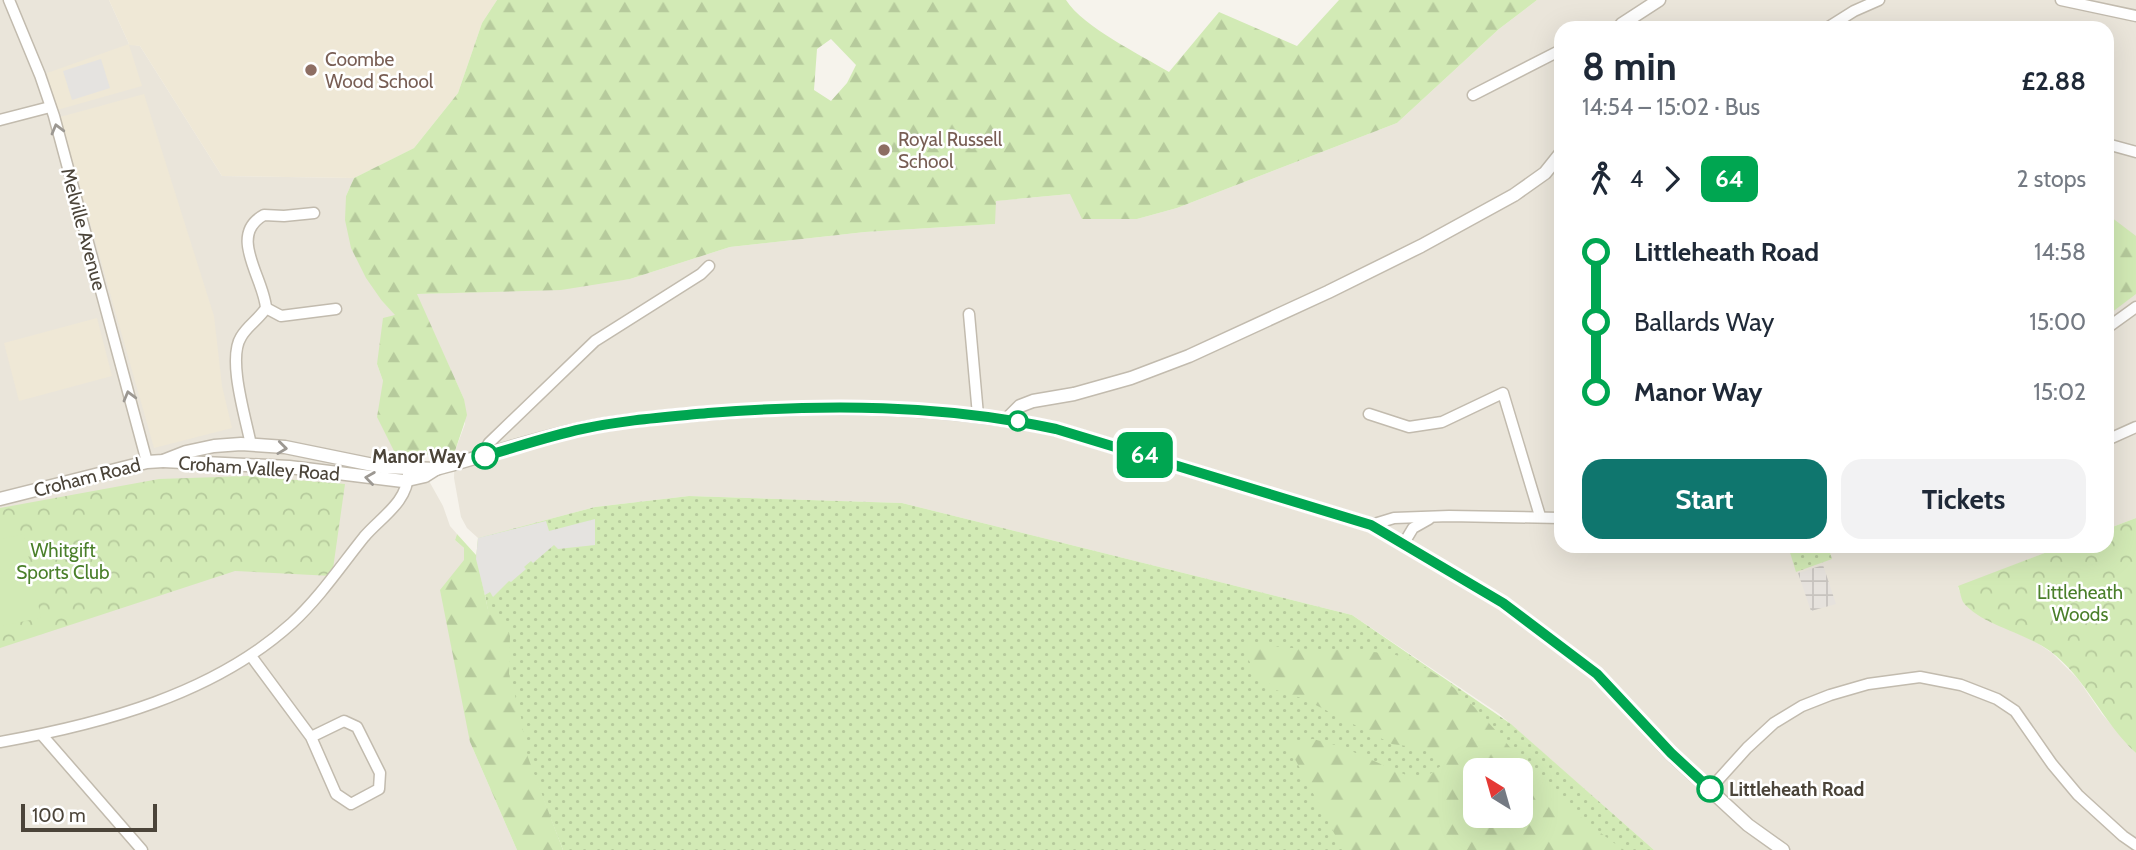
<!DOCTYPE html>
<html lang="en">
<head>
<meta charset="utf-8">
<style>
	body { margin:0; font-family:Cabin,sans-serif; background:#f2f2f3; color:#1f2937; height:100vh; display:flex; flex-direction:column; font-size:26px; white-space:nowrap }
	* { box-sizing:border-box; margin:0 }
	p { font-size:23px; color:#747a83 }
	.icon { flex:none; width:38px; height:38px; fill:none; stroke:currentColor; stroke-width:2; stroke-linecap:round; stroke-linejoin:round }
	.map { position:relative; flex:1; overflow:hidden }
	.details { position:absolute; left:1554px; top:21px; width:560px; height:532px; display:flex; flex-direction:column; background:#fff; border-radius:21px; box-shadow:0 7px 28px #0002 }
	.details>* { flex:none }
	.badge { padding:0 14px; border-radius:10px; font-size:24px; line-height:46px }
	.needle { width:46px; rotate:323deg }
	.controls { position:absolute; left:1463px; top:758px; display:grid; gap:14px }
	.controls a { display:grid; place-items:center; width:70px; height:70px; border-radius:14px; background:#fff; box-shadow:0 7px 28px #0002; font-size:35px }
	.scale { position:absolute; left:21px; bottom:18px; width:136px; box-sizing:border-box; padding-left:7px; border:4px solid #4b4439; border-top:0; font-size:19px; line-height:24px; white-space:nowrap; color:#4b4439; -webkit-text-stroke:5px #fff; paint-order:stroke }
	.map>.badge { position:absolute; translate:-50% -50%; box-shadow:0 0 0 4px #fff }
	.legs { display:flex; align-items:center; gap:10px; height:77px; padding:0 28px; font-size:23px }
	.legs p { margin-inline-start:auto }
	.headline { display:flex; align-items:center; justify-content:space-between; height:119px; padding:0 28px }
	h1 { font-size:38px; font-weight:800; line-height:52px }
	.button { display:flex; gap:14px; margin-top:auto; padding:14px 28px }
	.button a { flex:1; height:80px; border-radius:21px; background:#0f766e; color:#fff; font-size:28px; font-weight:800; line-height:80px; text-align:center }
	.button a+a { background:#f2f2f3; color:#1f2937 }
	ul { padding:0 28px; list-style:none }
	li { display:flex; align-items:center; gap:24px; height:70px; font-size:26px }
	li i { display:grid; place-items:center; width:10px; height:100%; margin:0 9px; background:currentColor }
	li i::after { content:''; width:18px; height:18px; margin:-9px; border:5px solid; border-radius:50%; background:#fff }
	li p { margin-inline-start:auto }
	li:first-child i { background:linear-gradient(#0000 50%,currentColor 0) }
	li:last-child i { background:linear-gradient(currentColor 50%,#0000 0) }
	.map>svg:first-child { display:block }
	.residential { fill:#eae5da }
	.industrial { fill:url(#industrial-grid) }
	.education { fill:#efe8d6 }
	.grass { fill:url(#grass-dots); fill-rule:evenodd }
	.forest { fill:url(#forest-firs); fill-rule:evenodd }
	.park { fill:url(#park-crowns) }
	.pitch { fill:#d2eab5 }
	.parking { fill:#e5e3e0 }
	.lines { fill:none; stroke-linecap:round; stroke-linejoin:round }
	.minor-casing { stroke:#c2bbae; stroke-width:13 }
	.tertiary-casing { stroke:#c2bbae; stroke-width:15 }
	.minor { stroke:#fff; stroke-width:10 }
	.tertiary { stroke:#fff; stroke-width:12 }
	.oneway { stroke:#9c9892 }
	.line-1-casing { stroke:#fff; stroke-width:16 }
	.line-1 { stroke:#00a651; stroke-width:10 }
	.education-dot { fill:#8d6e63; stroke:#fff; stroke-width:2.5 }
	.stop-1-dot { fill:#fff; stroke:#00a651; stroke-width:3.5 }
	.labels { text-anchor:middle; stroke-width:5; stroke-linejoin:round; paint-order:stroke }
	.education-label { font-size:19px; fill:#785e54; stroke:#fff; text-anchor:start }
	.street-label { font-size:19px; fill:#4b4439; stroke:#fff }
	.stop-label { font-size:19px; font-weight:bold; fill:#4b4439; stroke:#fff; text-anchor:end }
	.park-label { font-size:19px; fill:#4a7f2a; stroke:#fff }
</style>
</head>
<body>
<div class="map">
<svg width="2136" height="850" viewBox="0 0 2136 850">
	<defs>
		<pattern id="industrial-grid" width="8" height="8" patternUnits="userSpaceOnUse" patternTransform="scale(1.75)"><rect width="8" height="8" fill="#e6e2dd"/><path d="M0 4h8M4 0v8" fill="none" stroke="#c7c3be"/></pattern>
		<pattern id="grass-dots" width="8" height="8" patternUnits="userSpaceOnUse" patternTransform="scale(1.75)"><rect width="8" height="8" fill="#d2eab5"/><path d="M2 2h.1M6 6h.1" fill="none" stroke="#b6ca9c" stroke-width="1.8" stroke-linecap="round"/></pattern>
		<pattern id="forest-firs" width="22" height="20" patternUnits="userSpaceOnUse" patternTransform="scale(1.75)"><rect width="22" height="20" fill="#d2eab5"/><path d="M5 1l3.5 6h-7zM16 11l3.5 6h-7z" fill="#b6ca9c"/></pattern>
		<pattern id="park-crowns" width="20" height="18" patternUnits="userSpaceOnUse" patternTransform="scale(1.75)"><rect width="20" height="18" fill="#d2eab5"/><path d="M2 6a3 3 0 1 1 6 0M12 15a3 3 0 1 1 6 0" fill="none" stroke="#b6ca9c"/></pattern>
	</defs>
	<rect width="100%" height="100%" fill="#f6f3ec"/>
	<g class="residential">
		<path d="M0 0H109L129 44 140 46 222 176 354 178 346 196 382 301 396 315 377 364 383 381 395 453 429 481 443 506 450 526 457 534 455 540 464 548 470 742 517 850H0Z"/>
		<path d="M1537 0H2136V518L2107 529V28H1561V546H2063L1958 587 1964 603 1972 610 1988 620 2036 642 2052 653 2078 679 2102 714 2136 753V850H1654L1498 713 1352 615 902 503 689 496 595 507 478 538 467 528 461 517 454 478 455 451 465 424 464 399 416 294 479 292 630 279 730 247 865 232 995 224V201L1070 194 1137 219 1177 208 1397 123 1499 29Z"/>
	</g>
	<path class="industrial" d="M1823 565 1836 604 1811 611 1798 573Z"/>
	<g class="education">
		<path d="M109 0H497L482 23 458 93 414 148 354 178 222 176 140 46 129 45 142 86 57 110 47 73 129 44Z"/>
		<path d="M144 94 214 316 222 386 232 428 154 448 60 117Z"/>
		<path d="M97 318 112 376 19 401 4 343Z"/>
	</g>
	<g class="grass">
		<path d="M689 496 902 503 1352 615 1511 724 1654 850H563L504 698 485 595 476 559 478 538 595 507ZM1475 770H1521V816H1475Z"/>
		<path d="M1788 546H1828L1832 559 1796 572Z"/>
	</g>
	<g class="forest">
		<path d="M497 0H1066C1083 27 1141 55 1169 72L1219 12 1297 46 1339 0H1537L1499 29 1397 123 1177 208 1137 219H1082L1070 194 996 201 995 224 865 232 730 247 630 279 561 290 417 294 464 399 467 415 455 451 409 457 395 453 377 417 383 381 377 364 383 318 395 315 382 301 366 278 351 248 345 220 346 196 354 178 414 148 458 93 482 23ZM831 39 856 65 847 83 831 101 814 90 817 49Z"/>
		<path d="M2107 214 2136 236V294L2107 316Z"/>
		<path d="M457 534 476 555 489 614 503 619 510 636 509 674 521 717 526 752 563 850H517L470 742 440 590 464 560V548L455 540Z"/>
		<path d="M1266 645C1301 651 1337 648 1373 652 1381 653 1391 653 1399 656 1462 678 1494 733 1538 778 1564 804 1594 829 1624 850H1343L1286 742 1313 739 1342 747 1406 775 1427 776 1442 765 1435 754 1414 747 1392 744 1304 699 1276 690 1253 669 1242 646ZM1475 770H1521V816H1475Z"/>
	</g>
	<g class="park">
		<path d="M248 476 345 484 332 576 235 571 0 648V508L159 479Z"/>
		<path d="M2136 518V753C2103 723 2086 678 2050 651 2024 632 1981 625 1963 602 1961 598 1960 591 1958 586L2063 546H2107V529Z"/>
	</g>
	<path class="pitch" d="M24 534 41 618 0 626V539Z"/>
	<g class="parking">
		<path d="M101 59 110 88 72 100 63 71Z"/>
		<path d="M595 519V545L558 549 554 545 533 563 531 561 524 567 526 569 511 582 509 581 493 597 490 592 485 595 476 559 478 538 546 521 549 531Z"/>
	</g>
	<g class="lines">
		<defs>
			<g id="minor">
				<path d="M9 0 40 75 54 116 147 462"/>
				<path d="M2061 0 2136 16"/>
				<path d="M1827 28 1854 11 1879 0"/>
				<path d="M1473 95 1561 50"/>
				<path d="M0 120 50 107"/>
				<path d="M2107 144 2136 152"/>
				<path d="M266 308 281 316 336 309"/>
				<path d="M969 314 978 415"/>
				<path d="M2107 328 2136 307"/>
				<path d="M1369 414 1409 427 1442 422 1503 393 1540 516"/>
				<path d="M2107 440 2136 427"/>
				<path d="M251 445C246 419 227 359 241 337 247 326 259 319 266 308 264 278 227 235 264 215L284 216 314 213"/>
				<path d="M482 457 489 443 595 341 701 274 709 266"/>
				<path d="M1371 525 1394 518 1449 516 1561 518"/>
				<path d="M1404 543 1413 528 1429 519"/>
				<path d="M251 656 311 737 344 721 357 727 380 773 379 789 351 804 336 794 311 737"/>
				<path d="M42 735 142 850"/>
				<path d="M0 742C102 724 214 694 292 623 320 597 340 567 364 537 380 518 408 502 408 474"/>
				<path d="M1710 789 1747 748 1774 723 1802 706 1830 695 1868 684 1920 677 1961 685 1997 699 2015 711 2052 764 2078 795 2123 836 2136 845"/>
			</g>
			<g id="tertiary">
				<path d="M1619 28 1622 24 1659 0"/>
				<path d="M1007 419 1020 406 1033 401 1074 394 1131 378 1189 356 1328 292 1421 246 1514 195 1545 173 1561 153"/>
				<path d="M163 461 289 467 403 481 425 476 436 469C485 456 535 438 585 428 626 420 669 416 712 413 827 404 943 405 1056 429L1371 525 1503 603 1597 674 1670 753 1748 825 1783 850"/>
				<path d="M0 499 147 462 163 461 186 452 214 446 241 444 285 447 383 467 436 469"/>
			</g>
		</defs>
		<use href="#minor" class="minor-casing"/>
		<use href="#tertiary" class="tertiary-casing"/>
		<use href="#minor" class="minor"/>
		<use href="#tertiary" class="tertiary"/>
	</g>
	<defs><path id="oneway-chevron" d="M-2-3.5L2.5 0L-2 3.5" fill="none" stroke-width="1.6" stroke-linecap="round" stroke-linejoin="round" transform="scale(1.75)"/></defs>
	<g class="oneway">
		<use href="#oneway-chevron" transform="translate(57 129) rotate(-105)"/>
		<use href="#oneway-chevron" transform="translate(129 396) rotate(-105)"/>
		<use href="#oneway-chevron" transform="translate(282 448) rotate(7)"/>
		<use href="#oneway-chevron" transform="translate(370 478) rotate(-172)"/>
	</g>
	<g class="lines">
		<defs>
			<path id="line-1" d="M485 456C517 447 549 436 582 429 623 420 667 417 708 413 825 404 941 404 1056 429L1371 525 1503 603 1597 674 1671 753 1710 789"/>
		</defs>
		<use href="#line-1" class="line-1-casing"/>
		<use href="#line-1" class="line-1"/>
	</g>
	<g class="education-dot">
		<circle cx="311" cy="70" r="7"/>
		<circle cx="884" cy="150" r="7"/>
	</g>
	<g class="stop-1-dot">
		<circle cx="1018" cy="421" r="9"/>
		<circle cx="485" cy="456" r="12"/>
		<circle cx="1710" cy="789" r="12"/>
	</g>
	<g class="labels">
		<g class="education-label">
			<text x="325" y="66">Coombe<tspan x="325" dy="22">Wood School</tspan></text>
			<text x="898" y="146">Royal Russell<tspan x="898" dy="22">School</tspan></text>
		</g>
		<g class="street-label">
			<text transform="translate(84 229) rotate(75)" y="7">Melville Avenue</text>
			<text transform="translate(259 468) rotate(4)" y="7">Croham Valley Road</text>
			<text transform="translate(87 477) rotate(-14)" y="7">Croham Road</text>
		</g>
		<g class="stop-label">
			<text x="466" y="463">Manor Way</text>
			<text x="1729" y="796" text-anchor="start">Littleheath Road</text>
		</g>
		<g class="park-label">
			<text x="63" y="557">Whitgift<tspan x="63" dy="22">Sports Club</tspan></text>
			<text x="2080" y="599">Littleheath<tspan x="2080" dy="22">Woods</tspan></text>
		</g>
	</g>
</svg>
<div class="controls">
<a><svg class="needle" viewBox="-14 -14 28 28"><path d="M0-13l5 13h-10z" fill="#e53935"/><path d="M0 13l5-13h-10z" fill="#747a83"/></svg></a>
</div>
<div class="scale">100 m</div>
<b class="badge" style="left:1145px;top:455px;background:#00a651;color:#fff">64</b>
<section class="details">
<div class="headline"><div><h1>8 min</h1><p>14:54 – 15:02 · Bus</p></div><b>£2.88</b></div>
<div class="legs"><svg class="icon" aria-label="walk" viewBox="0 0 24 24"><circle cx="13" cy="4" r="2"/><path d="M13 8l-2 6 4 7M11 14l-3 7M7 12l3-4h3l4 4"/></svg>4<svg class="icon" aria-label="forward" viewBox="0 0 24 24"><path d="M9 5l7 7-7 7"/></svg><b class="badge" style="background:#00a651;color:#fff">64</b><p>2 stops</p></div>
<ul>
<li><i style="color:#00a651"></i><b>Littleheath Road</b><p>14:58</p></li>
<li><i style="color:#00a651"></i><span>Ballards Way</span><p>15:00</p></li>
<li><i style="color:#00a651"></i><b>Manor Way</b><p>15:02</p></li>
</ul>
<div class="button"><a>Start</a><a>Tickets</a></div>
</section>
</div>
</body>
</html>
